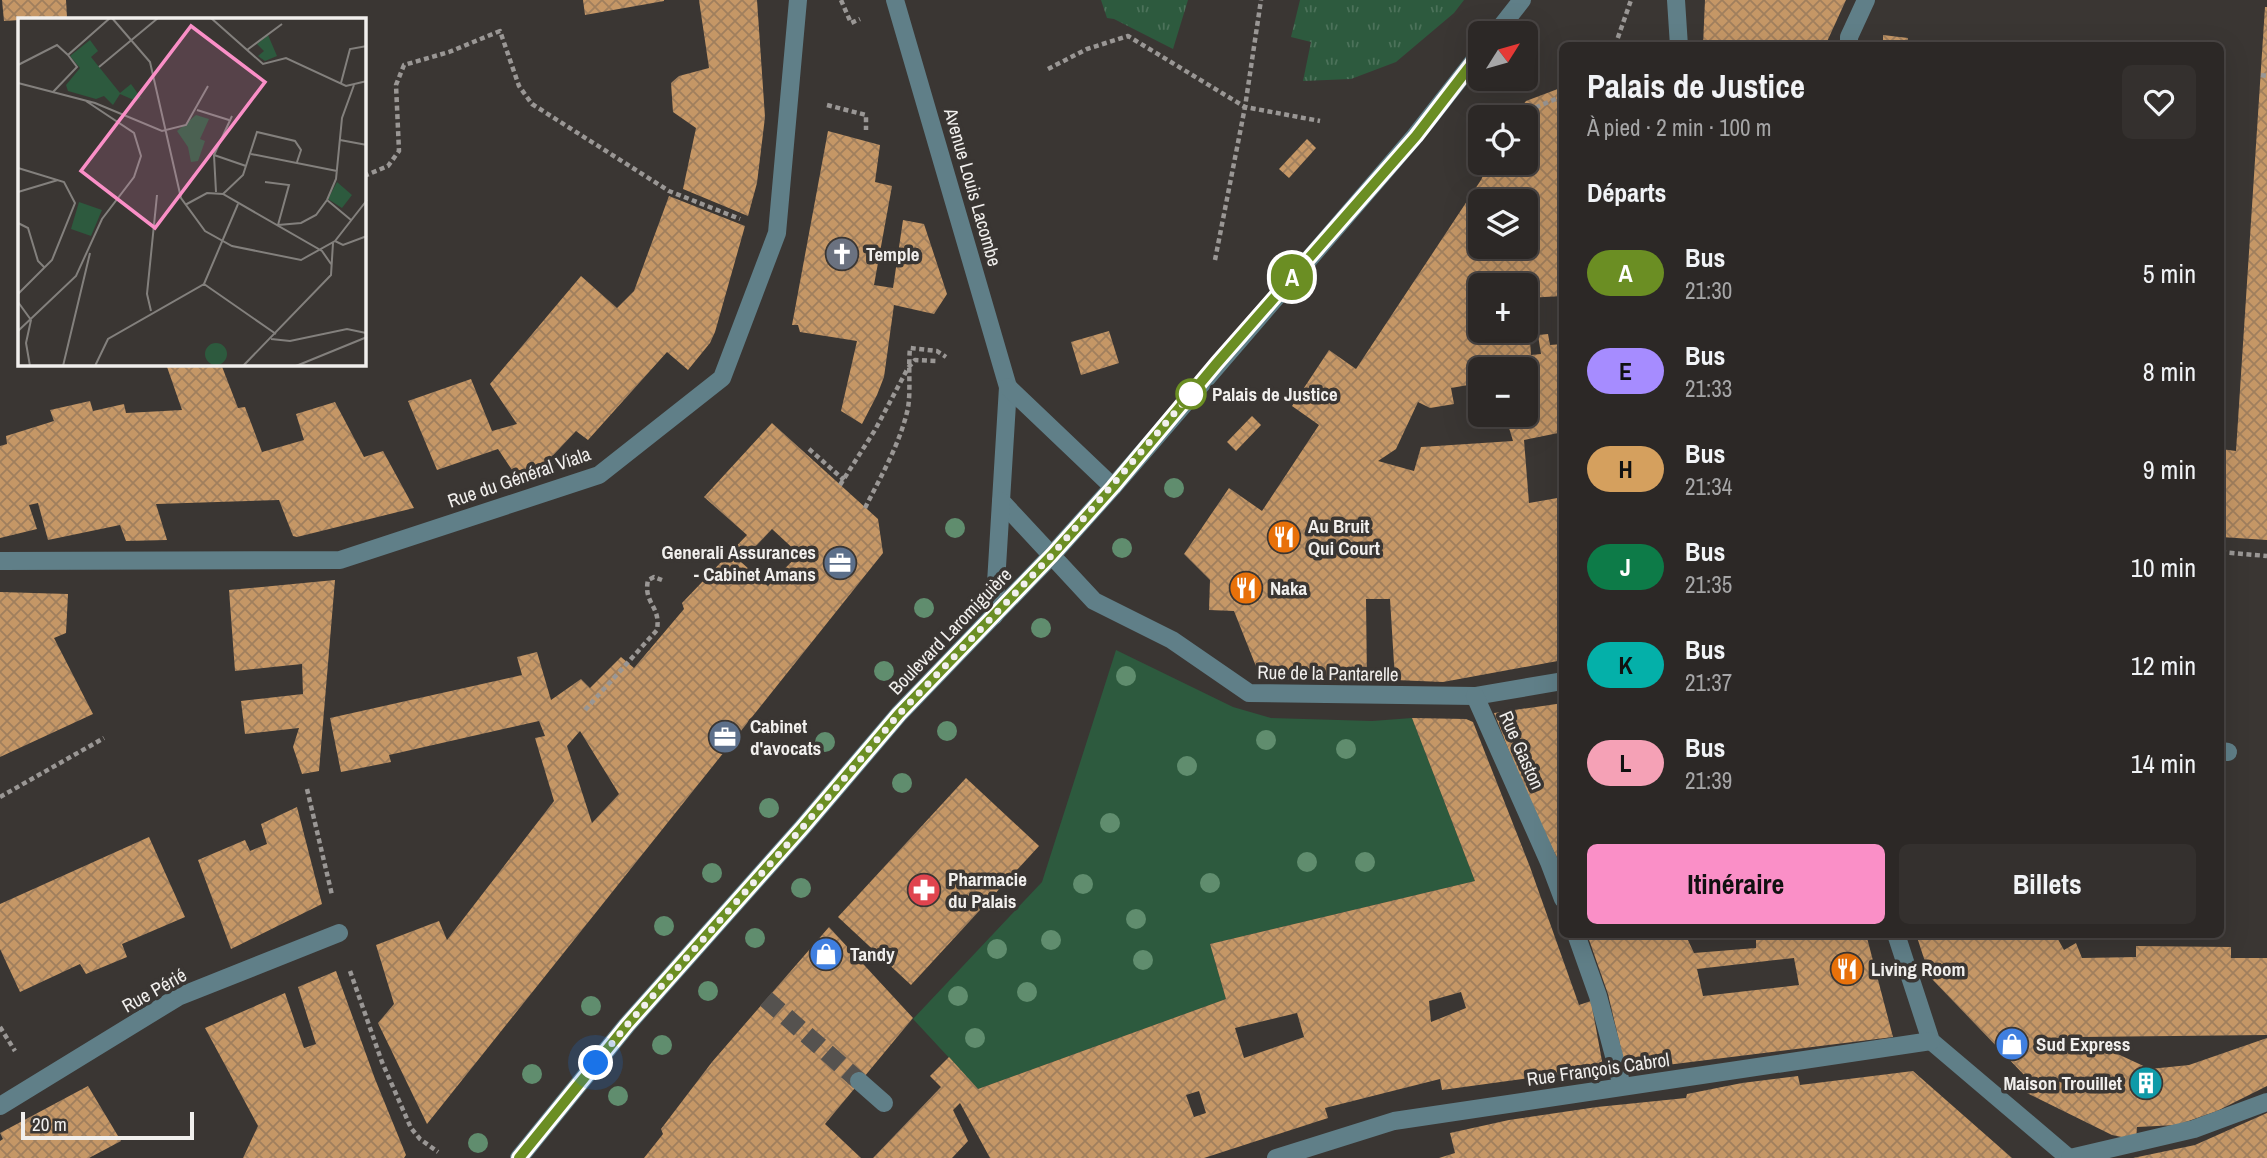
<!DOCTYPE html>
<html lang="fr">
<head>
<meta charset="utf-8">
<style>
	body { margin:0; font-family:"Archivo Narrow",sans-serif; background:#34302e; color:#f1f3f6; height:100vh; display:flex; flex-direction:column; font-size:26px; white-space:nowrap }
	* { box-sizing:border-box; margin:0 }
	p { font-size:23px; color:#a6a6a7 }
	.icon { flex:none; width:38px; height:38px; fill:none; stroke:currentColor; stroke-width:2; stroke-linecap:round; stroke-linejoin:round }
	.map { position:relative; flex:1; overflow:hidden }
	.panel { position:absolute; left:1559px; top:42px; width:665px; height:896px; display:flex; flex-direction:column; background:#2c2826; border-radius:10px; box-shadow:0 7px 28px #0002,0 0 0 2px #484443 }
	.panel>* { flex:none }
	.badge { padding:0 14px; border-radius:23px; font-size:24px; line-height:46px }
	.needle { width:46px; rotate:53deg }
	.fabs { position:absolute; left:1468px; top:21px; display:grid; gap:14px }
	.fabs a { display:grid; place-items:center; width:70px; height:70px; border-radius:10px; background:#2c2826; box-shadow:0 7px 28px #0002,0 0 0 2px #484443; font-size:35px }
	.scale { position:absolute; left:21px; bottom:18px; width:173px; box-sizing:border-box; padding-left:7px; border:4px solid #f1efed; border-top:0; font-size:19px; line-height:24px; white-space:nowrap; color:#f1efed; -webkit-text-stroke:5px #3a3633; paint-order:stroke }
	.you { position:absolute; width:35px; height:35px; margin:-18px; border:5px solid #fff; border-radius:50%; background:#1a73e8; box-shadow:0 0 0 10px #1a73e833 }
	.map>.badge { position:absolute; translate:-50% -50%; box-shadow:0 0 0 4px #fff }
	h2 { padding:0 28px; font-size:26px; line-height:63px }
	.round { display:grid; place-items:center; flex:none; width:74px; height:74px; border-radius:10px; background:#34302e }
	.overview { display:flex; align-items:center; justify-content:space-between; height:119px; padding:0 28px }
	h1 { font-size:33px; font-weight:800; line-height:52px }
	.cta { display:flex; gap:14px; margin-top:auto; padding:14px 28px }
	.cta a { flex:1; height:80px; border-radius:10px; background:#fa8fc7; color:#111; font-size:28px; font-weight:800; line-height:80px; text-align:center }
	.cta a+a { background:#34302e; color:#f1f3f6 }
	ul { padding:0; list-style:none }
	li { display:flex; align-items:center; gap:21px; height:98px; padding:0 28px }
	li div { flex:1 }
	li b { display:block; font-size:26px }
	li em { font-style:normal }
	li .badge { min-width:77px; font-weight:700; text-align:center }
	.map>svg:first-child { display:block }
	.grass { fill:url(#grass-tufts) }
	.garden { fill:#2d5a3e }
	.building { fill:url(#building-cross-hatch); fill-rule:evenodd }
	.lines { fill:none; stroke-linecap:round; stroke-linejoin:round }
	.minor-tunnel { stroke:#55524f; stroke-width:18; stroke-dasharray:18 9; stroke-linecap:butt }
	.path { stroke:#9a9795; stroke-width:4.5; stroke-dasharray:5 3.5; stroke-linecap:butt }
	.minor { stroke:#607f88; stroke-width:18 }
	.tree { fill:#608d6e }
	.line-casing { stroke:#fff; stroke-width:16 }
	.line { stroke:#6b8e23; stroke-width:10 }
	.walk { stroke:#f1efed; stroke-width:7; stroke-dasharray:0 12.6 }
	.stop-dot { fill:#fff; stroke:#6b8e23; stroke-width:3.5 }
	.labels { text-anchor:middle; stroke-width:7; stroke-linejoin:round; paint-order:stroke }
	.street-label { font-size:19px; fill:#f1efed; stroke:#3a3633 }
	.poi-label { font-size:19px; font-weight:bold; fill:#f1efed; stroke:#3a3633; text-anchor:start }
	.stop-label { font-size:19px; font-weight:bold; fill:#f1efed; stroke:#3a3633; text-anchor:start }
	.inset-road { fill:none; stroke:#83807d; stroke-width:2 }
	.view { fill:#fa8fc7; fill-opacity:0.15; stroke:#fa8fc7; stroke-width:3.5 }
	.inset-edge { fill:none; stroke:#f1efed; stroke-width:3.5 }
</style>
</head>
<body>
<div class="map">
<svg width="2267" height="1158" viewBox="0 0 2267 1158">
	<defs>
		<pattern id="grass-tufts" width="24" height="20" patternUnits="userSpaceOnUse" patternTransform="scale(1.75)"><rect width="24" height="20" fill="#2d5a3e"/><path d="M3 7l-1-3M5 7V3M7 7l1-3M15 17l-1-3M17 17v-4M19 17l1-3" fill="none" stroke="#4c725a"/></pattern>
		<pattern id="building-cross-hatch" width="8" height="8" patternUnits="userSpaceOnUse" patternTransform="scale(1.75)"><rect width="8" height="8" fill="#c59766"/><path d="M0 0l8 8M0 8l8-8" fill="none" stroke="#a07f5d"/></pattern>
	</defs>
	<rect width="100%" height="100%" fill="#3a3633"/>
	<g class="grass">
		<path d="M1101 0H1188L1173 49 1114 19 1107 18Z"/>
		<path d="M1300 0H1464L1454 13 1396 62 1351 79 1303 81 1311 42 1291 37Z"/>
	</g>
	<path class="garden" d="M1116 650 1233 707 1271 718 1372 721 1412 718 1475 881 1210 944 1226 999 978 1089 913 1019 1042 882Z"/>
	<g class="building">
		<path d="M2 0H66L67 17 4 21Z"/>
		<path d="M583 0H664V1L585 15Z"/>
		<path d="M699 0H757L765 117 757 183 748 216 683 189 696 128 673 112 671 83 679 76 709 68Z"/>
		<path d="M1705 0H1846L1825 46H1703Z"/>
		<path d="M2265 7H2267V540L2221 537V449L2236 451Z"/>
		<path d="M1883 35 1908 38 1907 46H1883Z"/>
		<path d="M1563 87V296L1526 298V285H1480V331H1526V314H1528L1531 355 1541 354 1538 335 1548 334 1550 345 1563 344V396L1557 397 1563 415V432L1524 440 1529 503 1563 497V660L1443 682 1395 680 1390 599H1366L1367 680 1261 679 1234 611 1209 610 1210 580 1184 554 1229 488 1262 511 1319 425 1292 406 1329 350 1356 369 1481 180 1489 163H1526V117H1514L1526 101ZM1530 198 1528 217H1526V247H1480V201H1521V199ZM1480 369H1526V415H1505L1513 441 1421 447 1414 471 1378 461 1396 449 1418 402 1430 408 1454 404 1451 388 1480 383Z"/>
		<path d="M828 131 880 145 875 182 892 186 874 285 893 288 903 220 924 224 947 294 934 314 894 305 884 377 877 395 862 424 841 411 857 341 800 332 798 325H792Z"/>
		<path d="M1307 139 1316 148 1289 178 1279 169Z"/>
		<path d="M669 196 745 226 715 332 710 343 688 370 667 352 588 440 576 431 543 466 516 476 498 449 437 470 408 401 471 379 492 431 517 424 490 384 581 276 617 308 634 291Z"/>
		<path d="M1109 331 1119 363 1081 375 1071 342Z"/>
		<path d="M166 364H221L238 408 245 407 262 452 304 440 296 414 335 402 364 457 383 451 414 508 297 537 293 536 279 500 156 504 167 540 126 541 120 525 48 540 38 503 29 505 37 529 0 538V446L7 444 6 436 54 421 50 410 90 401 93 411 124 404 126 413 182 410Z"/>
		<path d="M1252 416 1261 425 1236 451 1227 442Z"/>
		<path d="M772 423 878 519 883 553 427 1124 378 1023 394 1004 376 945 439 921 447 940 554 801 535 738 545 736 539 721 389 755 391 762 341 772 330 718 522 675 517 657 537 652 551 700 581 679 590 688 621 657 634 668 684 609 682 603 747 535 704 497ZM772 529 799 554 768 586 741 562ZM580 731 619 794 592 823 567 746Z"/>
		<path d="M335 580 319 771 302 774 293 747 299 728 245 734 241 701 303 694 302 664 235 671 229 590Z"/>
		<path d="M0 592 68 594 66 633 54 638 93 714 0 757Z"/>
		<path d="M1563 703V870L1528 799 1494 713Z"/>
		<path d="M1412 718 1466 719 1473 722 1530 867 1579 1005 1591 1001 1604 1072 1544 1076 1442 1090 1440 1079 1325 1108 1328 1118 1204 1158H990L960 1103 953 1110 968 1141 952 1158H873L941 1087 930 1076 949 1057 978 1089 1226 999 1210 944 1475 881ZM1461 992 1466 1008 1431 1022 1429 1001ZM1297 1013 1304 1037 1244 1058 1235 1028ZM1199 1091 1206 1113 1194 1117 1186 1095Z"/>
		<path d="M966 778 1039 846 911 985 838 917Z"/>
		<path d="M297 807 322 904 231 949 198 860 245 840 250 851 267 844 261 824Z"/>
		<path d="M149 837 185 917 122 944 127 957 86 974 80 964 20 992 0 949V904Z"/>
		<path d="M829 927 913 1018 825 1124 861 1158H644L663 1134 661 1129 712 1062Z"/>
		<path d="M1587 934H1698L1687 938 1694 953 1756 948V934H1866L1893 1037 1626 1070 1608 994ZM1794 958 1799 985 1703 996 1697 969Z"/>
		<path d="M1916 934H2055L2064 950 2076 943 2082 958 2136 957V946L2231 947V958H2267V1035L2081 1037 2150 1069 2189 1065 2267 1038V1086L2217 1111 2177 1125 2137 1127 2136 1140 2112 1135 2021 1090 2027 1078 1930 977Z"/>
		<path d="M336 971 375 1079 406 1155 404 1158H243L258 1126 205 1028 285 993 304 1048 316 1044 298 987Z"/>
		<path d="M1913 1071 2012 1158H1439L1455 1153 1450 1133 1509 1120 1597 1107 1686 1098 1687 1094 1742 1083 1798 1076 1800 1085Z"/>
		<path d="M88 1086 121 1141 89 1158H0V1141L3 1139 0 1133Z"/>
		<path d="M2267 1113V1158H2133L2195 1145Z"/>
	</g>
	<g class="lines">
		<path class="minor-tunnel" d="M766 999 859 1081"/>
		<g class="path">
			<path d="M841 0 851 23 860 19"/>
			<path d="M1615 46 1631 0"/>
			<path d="M1560 67H1563"/>
			<path d="M1048 69 1087 49 1128 36 1245 107 1320 121"/>
			<path d="M2261 75 2267 76"/>
			<path d="M827 105 866 115V130"/>
			<path d="M1522 117 1527 111 1563 96"/>
			<path d="M1490 173 1494 163"/>
			<path d="M364 176 388 166 399 151 396 85 404 65 449 52 500 31 519 86 532 104 669 191 740 219"/>
			<path d="M1215 260 1245 107 1261 0"/>
			<path d="M809 449 844 480"/>
			<path d="M840 485 875 430 908 368 915 360 936 361"/>
			<path d="M865 508C881 476 900 444 908 408 911 389 908 368 910 348L937 351 946 357"/>
			<path d="M2221 552 2267 556"/>
			<path d="M585 710 657 630C661 605 643 604 648 580L654 577 662 580"/>
			<path d="M307 789 332 895"/>
			<path d="M0 797 104 738"/>
			<path d="M350 971 382 1062 411 1128 420 1139 438 1152"/>
			<path d="M0 1027 15 1051"/>
		</g>
		<g class="minor">
			<path d="M895 0 1008 387 1001 501 1094 601 1172 640 1249 693 1475 696 1563 681"/>
			<path d="M1676 0 1679 46"/>
			<path d="M1496 33 1522 0"/>
			<path d="M1849 46V37L1866 0"/>
			<path d="M1008 387 1113 487"/>
			<path d="M0 561 340 560 599 475 722 378 777 233 798 0"/>
			<path d="M994 616 1001 501"/>
			<path d="M1475 696 1549 862 1563 899"/>
			<path d="M2221 751 2228 752"/>
			<path d="M1576 934 1598 996 1622 1086"/>
			<path d="M1896 934 1931 1041 2069 1158"/>
			<path d="M859 1081 884 1103"/>
			<path d="M0 1106 178 997 339 933"/>
			<path d="M519 1158 627 1025 802 828 899 714 1052 555 1113 487 1415 136 1480 53"/>
			<path d="M1276 1158 1394 1121 1931 1041"/>
			<path d="M2070 1158 2194 1129 2267 1102"/>
		</g>
	</g>
	<g class="tree">
		<circle cx="1174" cy="488" r="10"/>
		<circle cx="955" cy="528" r="10"/>
		<circle cx="1122" cy="548" r="10"/>
		<circle cx="924" cy="608" r="10"/>
		<circle cx="1041" cy="628" r="10"/>
		<circle cx="884" cy="671" r="10"/>
		<circle cx="1126" cy="676" r="10"/>
		<circle cx="947" cy="731" r="10"/>
		<circle cx="1266" cy="740" r="10"/>
		<circle cx="825" cy="742" r="10"/>
		<circle cx="1346" cy="749" r="10"/>
		<circle cx="1187" cy="766" r="10"/>
		<circle cx="902" cy="783" r="10"/>
		<circle cx="769" cy="808" r="10"/>
		<circle cx="1110" cy="823" r="10"/>
		<circle cx="1307" cy="862" r="10"/>
		<circle cx="1365" cy="862" r="10"/>
		<circle cx="712" cy="873" r="10"/>
		<circle cx="1210" cy="883" r="10"/>
		<circle cx="1083" cy="884" r="10"/>
		<circle cx="801" cy="888" r="10"/>
		<circle cx="1136" cy="919" r="10"/>
		<circle cx="664" cy="926" r="10"/>
		<circle cx="755" cy="938" r="10"/>
		<circle cx="1051" cy="940" r="10"/>
		<circle cx="997" cy="949" r="10"/>
		<circle cx="1143" cy="960" r="10"/>
		<circle cx="708" cy="991" r="10"/>
		<circle cx="1027" cy="992" r="10"/>
		<circle cx="958" cy="996" r="10"/>
		<circle cx="591" cy="1006" r="10"/>
		<circle cx="975" cy="1038" r="10"/>
		<circle cx="662" cy="1045" r="10"/>
		<circle cx="532" cy="1074" r="10"/>
		<circle cx="618" cy="1096" r="10"/>
		<circle cx="478" cy="1143" r="10"/>
	</g>
	<g class="lines">
		<defs>
			<path id="line" d="M519 1158 627 1025 802 828 899 714 1052 555 1113 487 1217 363 1416 136 1480 53"/>
		</defs>
		<use href="#line" class="line-casing"/>
		<use href="#line" class="line"/>
		<path class="walk" d="M596 1063 627 1025 802 828 899 714 1052 555 1191 394"/>
	</g>
	<defs>
		<symbol id="church-disc" viewBox="-11 -11 22 22"><circle r="9.5" fill="#6b7280" stroke="#3a3633"/><path d="M-1.2-6h2.4v3.5h3.3v2.4h-3.3V6h-2.4V-.1h-3.3v-2.4h3.3Z" fill="#fff"/></symbol>
		<symbol id="restaurant-disc" viewBox="-11 -11 22 22"><circle r="9.5" fill="#e8710a" stroke="#3a3633"/><path d="M-5-6h1v4h1v-4h1v4h1v-4h1v5L-1.5 .5V6h-2V.5L-5-1ZM5-6V6H3V1.5H1.5Q1.5-4 5-6Z" fill="#fff"/></symbol>
		<symbol id="office-disc" viewBox="-11 -11 22 22"><circle r="9.5" fill="#5c6f8a" stroke="#3a3633"/><path d="M-6-3h4V-5.5h4V-3h4V5H-6ZM-1-4.5V-3h2v-1.5ZM-6 0V1H6V0Z" fill="#fff"/></symbol>
		<symbol id="pharmacy-disc" viewBox="-11 -11 22 22"><circle r="9.5" fill="#e0444e" stroke="#3a3633"/><path d="M-2-6h4v4h4v4h-4v4h-4v-4h-4v-4h4Z" fill="#fff"/></symbol>
		<symbol id="shop-disc" viewBox="-11 -11 22 22"><circle r="9.5" fill="#3f7fe0" stroke="#3a3633"/><path d="M-5-2.5h2.3a2.7 3.5 0 0 1 5.4 0H5L5.5 6h-11ZM-1.5-2.5h3a1.5 2.3 0 0 0-3 0Z" fill="#fff"/></symbol>
		<symbol id="building-disc" viewBox="-11 -11 22 22"><circle r="9.5" fill="#0f9aa8" stroke="#3a3633"/><path d="M-4-6H4V6H1V3H-1V6H-4ZM-2.5-4.3h1.7v1.8h-1.7ZM.8-4.3h1.7v1.8H.8ZM-2.5-1h1.7V.8h-1.7ZM.8-1h1.7V.8H.8Z" fill="#fff"/></symbol>
	</defs>
	<g fill-rule="evenodd">
		<use href="#church-disc" x="823" y="235" width="38" height="38"/>
		<use href="#restaurant-disc" x="1265" y="518" width="38" height="38"/>
		<use href="#office-disc" x="821" y="544" width="38" height="38"/>
		<use href="#restaurant-disc" x="1227" y="569" width="38" height="38"/>
		<use href="#office-disc" x="706" y="718" width="38" height="38"/>
		<use href="#pharmacy-disc" x="905" y="871" width="38" height="38"/>
		<use href="#shop-disc" x="807" y="935" width="38" height="38"/>
		<use href="#restaurant-disc" x="1828" y="950" width="38" height="38"/>
		<use href="#shop-disc" x="1993" y="1025" width="38" height="38"/>
		<use href="#building-disc" x="2127" y="1064" width="38" height="38"/>
	</g>
	<circle class="stop-dot" cx="1191" cy="394" r="14"/>
	<g class="labels">
		<g class="street-label">
			<text transform="translate(973 187) rotate(74)" y="7">Avenue Louis Lacombe</text>
			<text transform="translate(519 477) rotate(-19)" y="7">Rue du Général Viala</text>
			<text transform="translate(950 631) rotate(-46)" y="7">Boulevard Laromiguière</text>
			<text transform="translate(1328 673) rotate(1)" y="7">Rue de la Pantarelle</text>
			<text transform="translate(1522 750) rotate(66)" y="7">Rue Gaston</text>
			<text transform="translate(154 990) rotate(-29)" y="7">Rue Périé</text>
			<text transform="translate(1598 1069) rotate(-8)" y="7">Rue François Cabrol</text>
		</g>
		<g class="poi-label">
			<text x="866" y="261">Temple</text>
			<text x="1308" y="533">Au Bruit<tspan x="1308" dy="22">Qui Court</tspan></text>
			<text x="816" y="559" text-anchor="end">Generali Assurances<tspan x="816" dy="22">- Cabinet Amans</tspan></text>
			<text x="1270" y="595">Naka</text>
			<text x="750" y="733">Cabinet<tspan x="750" dy="22">d'avocats</tspan></text>
			<text x="948" y="886">Pharmacie<tspan x="948" dy="22">du Palais</tspan></text>
			<text x="850" y="961">Tandy</text>
			<text x="1871" y="976">Living Room</text>
			<text x="2036" y="1051">Sud Express</text>
			<text x="2122" y="1090" text-anchor="end">Maison Trouillet</text>
		</g>
		<g class="stop-label">
			<text x="1212" y="401">Palais de Justice</text>
		</g>
	</g>
	<g transform="translate(18 18)">
		<rect width="348" height="348" fill="#3a3633"/>
		<path d="M72 22 80 33 73 39 102 75 113 66 123 80 118 83 102 76 95 87 86 78 78 81 50 73 48 67 62 50 52 38ZM319 164 334 177 324 190 310 181ZM61 184 84 192 73 218 53 211Z" fill="#2d5a3e"/>
		<path d="M250 17 259 38 247 43 240 38 246 33 239 26ZM178 97 191 101 182 121 187 123 180 143 173 144 170 129 159 113ZM187 336a11 11 0 1 1 22 0a11 11 0 1 1-22 0Z" fill="#2d5a3e"/>
		<path class="inset-road" d="M94 0 132 44 163 180 187 213 214 228 283 242 317 223 349 182M193 0 245 46 268 40 328 68 349 63M229 32 264 6M0 47 39 27 50 37M81 49 140 0M0 65 77 85 144 113 168 107 190 68M323 65 332 31 349 28M35 74 59 49 50 37 92 0M179 92 211 102M322 122 349 127M233 136 319 153M196 137 228 148M0 150 46 164 57 185 34 242 0 276M247 164 271 167 260 207M0 174 40 162M198 174 196 137 214 98M205 176 225 157 239 114 277 123 283 132 279 144M309 182 333 202M167 187 189 175 205 176 304 233 313 246M0 205 10 210 20 243 27 250M260 207 283 205 298 197 309 182 318 161 324 100 336 67M317 223 325 227 349 218M186 266 258 316M0 284 13 302 8 325 12 348M133 293 129 276 139 177M0 313 58 258 84 201 116 159 123 138 116 115 68 83M253 321 272 323 329 311 348 315M45 348 72 235M77 348 90 321 186 266 220 186M225 348 313 257 315 225M278 348 349 319"/>
		<path class="view" d="M173 8 247 64 137 210 63 153Z"/>
		<rect width="348" height="348" class="inset-edge"/>
	</g>
</svg>
<div class="fabs">
<a><svg class="needle" viewBox="-14 -14 28 28"><path d="M0-13l5 13h-10z" fill="#e53935"/><path d="M0 13l5-13h-10z" fill="#a6a6a7"/></svg></a>
<a><svg class="icon" aria-label="locate" viewBox="0 0 24 24"><circle cx="12" cy="12" r="6"/><path d="M12 2v4M12 18v4M2 12h4M18 12h4"/></svg></a>
<a><svg class="icon" aria-label="layers" viewBox="0 0 24 24"><path d="M12 4l9 5-9 5-9-5zM3 14l9 5 9-5"/></svg></a>
<a>+</a>
<a>−</a>
</div>
<div class="scale">20 m</div>
<div class="you" style="left:596px;top:1063px"></div>
<b class="badge" style="left:1292px;top:277px;background:#6b8e23;color:#fff">A</b>
<section class="panel">
<div class="overview"><div><h1>Palais de Justice</h1><p>À pied · 2 min · 100 m</p></div><a class="round"><svg class="icon" aria-label="heart" viewBox="0 0 24 24"><path d="M12 20l-8-8c-3-5 5-10 8-4 3-6 11-1 8 4z"/></svg></a></div>
<h2>Départs</h2>
<ul>
<li><span class="badge" style="background:#6b8e23;color:#fff">A</span><div><b>Bus</b><p>21:30</p></div><em>5 min</em></li>
<li><span class="badge" style="background:#a68cff;color:#111">E</span><div><b>Bus</b><p>21:33</p></div><em>8 min</em></li>
<li><span class="badge" style="background:#d5a05e;color:#111">H</span><div><b>Bus</b><p>21:34</p></div><em>9 min</em></li>
<li><span class="badge" style="background:#0d7b48;color:#fff">J</span><div><b>Bus</b><p>21:35</p></div><em>10 min</em></li>
<li><span class="badge" style="background:#04b0a9;color:#111">K</span><div><b>Bus</b><p>21:37</p></div><em>12 min</em></li>
<li><span class="badge" style="background:#f5a1b6;color:#111">L</span><div><b>Bus</b><p>21:39</p></div><em>14 min</em></li>
</ul>
<div class="cta"><a>Itinéraire</a><a>Billets</a></div>
</section>
</div>
</body>
</html>
